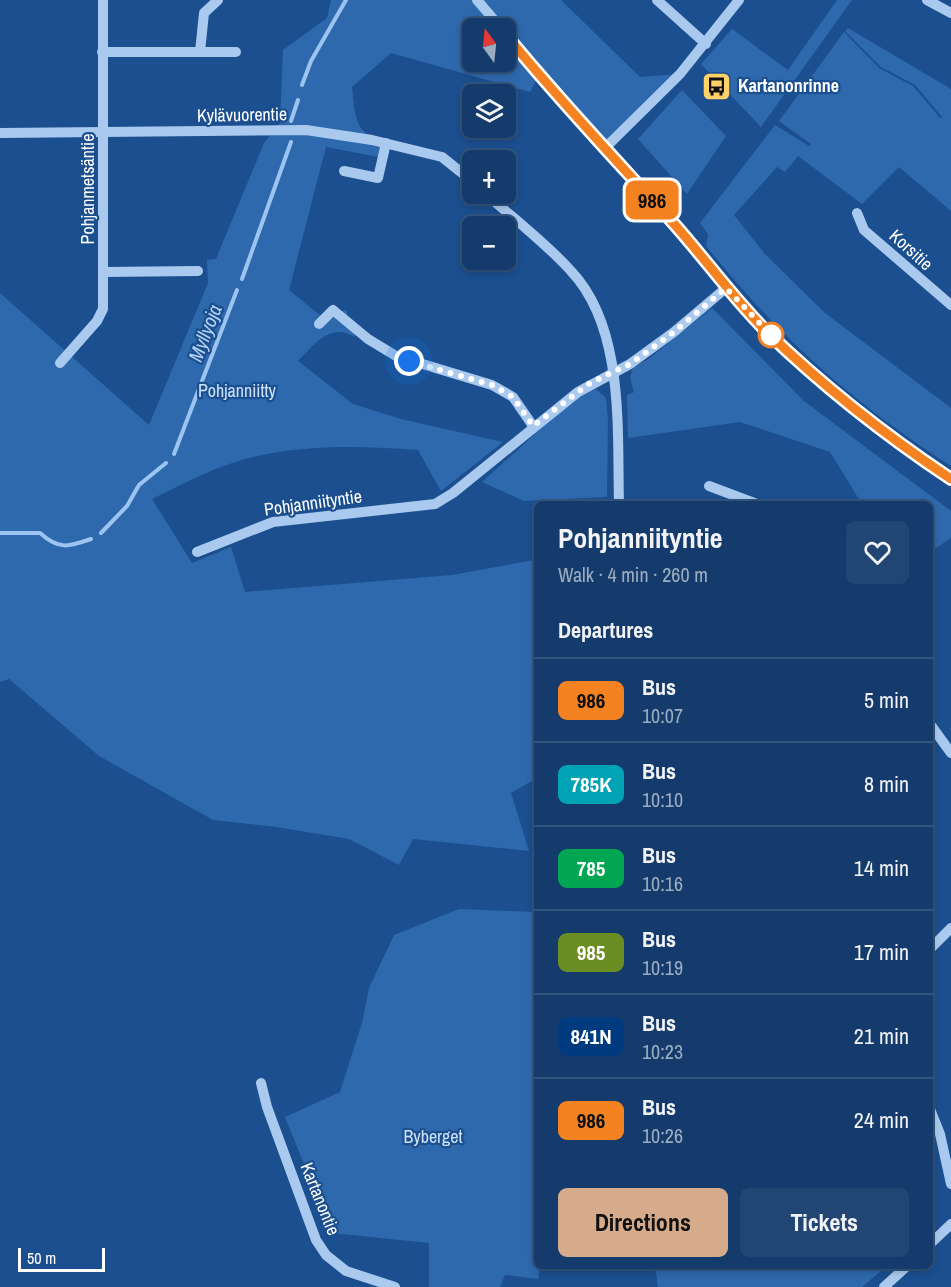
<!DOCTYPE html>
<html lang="en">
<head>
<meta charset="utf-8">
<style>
	body { margin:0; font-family:"Archivo Narrow",sans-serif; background:#214673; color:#f1f3f6; height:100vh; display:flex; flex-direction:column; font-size:22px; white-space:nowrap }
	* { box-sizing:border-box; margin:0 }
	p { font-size:20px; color:#9dadc1 }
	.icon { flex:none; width:33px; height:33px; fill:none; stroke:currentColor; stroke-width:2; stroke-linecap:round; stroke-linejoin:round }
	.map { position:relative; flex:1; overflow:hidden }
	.panel { position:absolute; left:534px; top:501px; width:399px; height:768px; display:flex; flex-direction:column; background:#143b6b; border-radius:9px; box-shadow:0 3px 9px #0003,0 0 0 2px #33557e }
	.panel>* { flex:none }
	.badge { padding:0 12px; border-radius:9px; font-size:21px; line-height:39px }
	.needle { width:39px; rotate:345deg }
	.fabs { position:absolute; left:462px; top:18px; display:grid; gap:12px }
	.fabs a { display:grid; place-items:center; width:54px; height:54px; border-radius:9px; background:#143b6b; box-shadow:0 3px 9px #0003,0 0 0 2px #33557e; font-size:30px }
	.scale { position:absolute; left:18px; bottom:15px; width:87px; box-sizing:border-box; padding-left:6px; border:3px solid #fff; border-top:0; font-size:16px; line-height:21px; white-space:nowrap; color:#fff; -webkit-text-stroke:4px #1b4f8f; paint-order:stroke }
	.you { position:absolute; width:30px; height:30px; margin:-15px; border:4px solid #fff; border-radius:50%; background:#1a73e8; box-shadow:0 0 0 9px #1a73e833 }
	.map>.badge { position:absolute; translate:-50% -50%; box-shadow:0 0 0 3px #fff }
	h2 { padding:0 24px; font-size:22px; line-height:54px }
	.round { display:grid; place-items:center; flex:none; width:63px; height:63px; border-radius:9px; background:#214673 }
	.head { display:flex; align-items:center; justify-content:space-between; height:102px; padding:0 24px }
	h1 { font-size:28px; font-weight:700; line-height:45px }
	.button { display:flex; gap:12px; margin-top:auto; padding:12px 24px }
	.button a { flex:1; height:69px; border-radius:9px; background:#d6ab8b; color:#111; font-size:24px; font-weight:700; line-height:69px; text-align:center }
	.button a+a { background:#214673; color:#f1f3f6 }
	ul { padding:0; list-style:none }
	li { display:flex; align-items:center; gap:18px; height:84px; padding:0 24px; border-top:2px solid #33557e }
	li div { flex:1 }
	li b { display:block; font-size:22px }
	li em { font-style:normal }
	li .badge { min-width:66px; font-weight:700; text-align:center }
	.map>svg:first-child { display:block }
	.green { fill:#2e69ad; fill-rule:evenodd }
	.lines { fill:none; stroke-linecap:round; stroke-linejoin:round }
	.stream { stroke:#9cc4f0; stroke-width:4 }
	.minor { stroke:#a9c9ee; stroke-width:10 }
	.line-casing { stroke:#fff; stroke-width:14 }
	.line { stroke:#f58220; stroke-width:9 }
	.walk { stroke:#fff; stroke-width:6; stroke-dasharray:0 10.8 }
	.stop-dot { fill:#fff; stroke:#f58220; stroke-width:3 }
	.labels { text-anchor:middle; stroke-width:4.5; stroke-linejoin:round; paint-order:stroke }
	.poi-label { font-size:18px; font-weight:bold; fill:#fff; stroke:#1b4f8f; text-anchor:start }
	.street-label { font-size:18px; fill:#fff; stroke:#1b4f8f }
	.park-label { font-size:18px; fill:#cfe3fa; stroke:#1b4f8f }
	.water-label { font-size:20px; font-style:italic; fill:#b5d3f5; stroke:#1b4f8f }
</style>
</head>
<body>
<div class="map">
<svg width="951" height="1287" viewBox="0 0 951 1287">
	<rect width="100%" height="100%" fill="#1b4f8f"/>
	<g class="green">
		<path d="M331 0H561L640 77 680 74 605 148 539 76 530 92 391 53 352 87C355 115 354 135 386 143L378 157 326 147 289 290 321 316 347 310V315L355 322V337C330 322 315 344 298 361L353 404 401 419 503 442 441 491 418 450C364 446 306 444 253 457 218 465 185 483 152 499L192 563 231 547 245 592 452 575 534 560 537 564V778L511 793 529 851 413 839 399 865 349 839 276 827 213 820 99 756 9 679 0 682V293L149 425 208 283 207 260 216 259 264 143 280 123 283 50 327 18ZM472 28H506V62H472Z"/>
		<path d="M837 0H852L761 127 701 64 732 29 788 70Z"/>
		<path d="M848 28 951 89V211L899 167 862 204 798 156 785 172 777 167 734 215 765 254 825 313 951 408V466C853 403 779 337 706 246L708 234 700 223 775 125 809 146 811 144 779 121 844 32 879 68 913 86 940 118 942 117 915 85 881 67 845 31Z"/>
		<path d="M682 90 726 136 687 194 638 139Z"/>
		<path d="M712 308 804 401 951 511V538L930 552V504H862L830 452 740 422 628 438 627 395 634 392 630 378 633 367 647 360Z"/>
		<path d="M596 389 606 398 608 421 607 497 524 501 482 482 579 394Z"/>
		<path d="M459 909 537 912V1266H540L538 1279 505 1275 500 1287H429V1243L332 1233 285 1117 340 1092 362 1023 369 988 394 935Z"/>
		<path d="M655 1266H887L862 1287H658Z"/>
	</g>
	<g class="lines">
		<g class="stream">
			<path d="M302 85 311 61 346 0"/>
			<path d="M291 121 298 100"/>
			<path d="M242 279 291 142"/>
			<path d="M174 454 237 290"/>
			<path d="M0 533H40C59 550 68 547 91 539"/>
			<path d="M101 533 127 506 139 485 166 463"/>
		</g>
		<g class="minor">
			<path d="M477 0 501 28"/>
			<path d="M657 0 706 44"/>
			<path d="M927 0 951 13"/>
			<path d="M506 35C556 97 612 155 666 215 700 253 730 295 767 332 823 387 885 435 951 479"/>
			<path d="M102 52H236"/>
			<path d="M200 52 204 13 218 0"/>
			<path d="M0 133 306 130 372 140 442 157 472 181"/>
			<path d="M605 148 680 74 739 0"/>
			<path d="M344 171 378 178 386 143"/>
			<path d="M486 194C514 219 546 243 571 271 625 328 617 431 619 504"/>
			<path d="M857 213 864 230 951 305"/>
			<path d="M104 272 198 271"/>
			<path d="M319 324 333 310 368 339 396 356 492 385 513 397 533 426"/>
			<path d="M60 363 97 321 103 309V0"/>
			<path d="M709 486 757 504"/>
			<path d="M197 552 273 522 435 504 453 493 578 392 630 364 674 332 726 288"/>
			<path d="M930 724 951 753"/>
			<path d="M931 948 951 928"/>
			<path d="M261 1083 267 1107 316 1240 326 1255 346 1271 395 1287"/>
			<path d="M930 1109 940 1134 951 1184"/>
			<path d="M930 1244 951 1224"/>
			<path d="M884 1287 907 1266"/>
		</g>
	</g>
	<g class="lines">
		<defs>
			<path id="line" d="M506 35C559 100 618 162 675 225 706 260 733 298 767 332 824 387 885 435 951 479"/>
		</defs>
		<use href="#line" class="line-casing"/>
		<use href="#line" class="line"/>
		<path class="walk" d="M409 361 492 385 513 397 533 426 590 383 630 364 674 332 726 288 771 335"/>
	</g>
	<defs>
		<symbol id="bus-square" viewBox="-11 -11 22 22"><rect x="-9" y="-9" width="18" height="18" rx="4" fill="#ffd166" stroke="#1b4f8f"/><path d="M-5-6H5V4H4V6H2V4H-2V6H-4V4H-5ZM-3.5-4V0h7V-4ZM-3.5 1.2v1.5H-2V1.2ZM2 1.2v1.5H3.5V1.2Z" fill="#111"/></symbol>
	</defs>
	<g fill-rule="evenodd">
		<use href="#bus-square" x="700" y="70" width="33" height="33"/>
	</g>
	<circle class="stop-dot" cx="771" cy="335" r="12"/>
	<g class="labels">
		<g class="poi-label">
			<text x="738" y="92">Kartanonrinne</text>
		</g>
		<g class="street-label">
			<text transform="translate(242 115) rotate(-1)" y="6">Kylävuorentie</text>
			<text transform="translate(88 189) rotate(-90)" y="6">Pohjanmetsäntie</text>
			<text transform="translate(911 250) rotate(42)" y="6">Korsitie</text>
			<text transform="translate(313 503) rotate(-8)" y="6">Pohjanniityntie</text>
			<text transform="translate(320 1199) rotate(68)" y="6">Kartanontie</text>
		</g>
		<g class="park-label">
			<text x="237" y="397">Pohjanniitty</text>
			<text x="433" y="1143">Byberget</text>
		</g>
		<g class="water-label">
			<text transform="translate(205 333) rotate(-69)" y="7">Myllyoja</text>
		</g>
	</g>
</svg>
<div class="fabs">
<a><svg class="needle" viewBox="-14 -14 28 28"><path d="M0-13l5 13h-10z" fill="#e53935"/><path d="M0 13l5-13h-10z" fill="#9dadc1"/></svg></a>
<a><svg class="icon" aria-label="layers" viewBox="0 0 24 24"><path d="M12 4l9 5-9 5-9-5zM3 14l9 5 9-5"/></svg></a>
<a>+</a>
<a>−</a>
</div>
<div class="scale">50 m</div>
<div class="you" style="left:409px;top:361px"></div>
<b class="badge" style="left:652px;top:200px;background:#f58220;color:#111">986</b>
<section class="panel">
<div class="head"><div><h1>Pohjanniityntie</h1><p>Walk · 4 min · 260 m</p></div><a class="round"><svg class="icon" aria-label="heart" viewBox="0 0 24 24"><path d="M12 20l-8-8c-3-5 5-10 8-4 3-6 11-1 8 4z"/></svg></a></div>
<h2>Departures</h2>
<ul>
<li><span class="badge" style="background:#f58220;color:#111">986</span><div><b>Bus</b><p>10:07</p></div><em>5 min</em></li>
<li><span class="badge" style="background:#00a3b4;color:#fff">785K</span><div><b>Bus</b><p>10:10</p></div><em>8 min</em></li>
<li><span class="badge" style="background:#00a651;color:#fff">785</span><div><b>Bus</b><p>10:16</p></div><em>14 min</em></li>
<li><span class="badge" style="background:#6b8e23;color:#fff">985</span><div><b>Bus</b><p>10:19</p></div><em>17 min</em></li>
<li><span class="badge" style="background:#003b80;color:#fff">841N</span><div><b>Bus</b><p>10:23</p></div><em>21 min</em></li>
<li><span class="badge" style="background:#f58220;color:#111">986</span><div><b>Bus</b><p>10:26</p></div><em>24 min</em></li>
</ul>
<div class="button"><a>Directions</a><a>Tickets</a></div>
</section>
</div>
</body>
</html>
